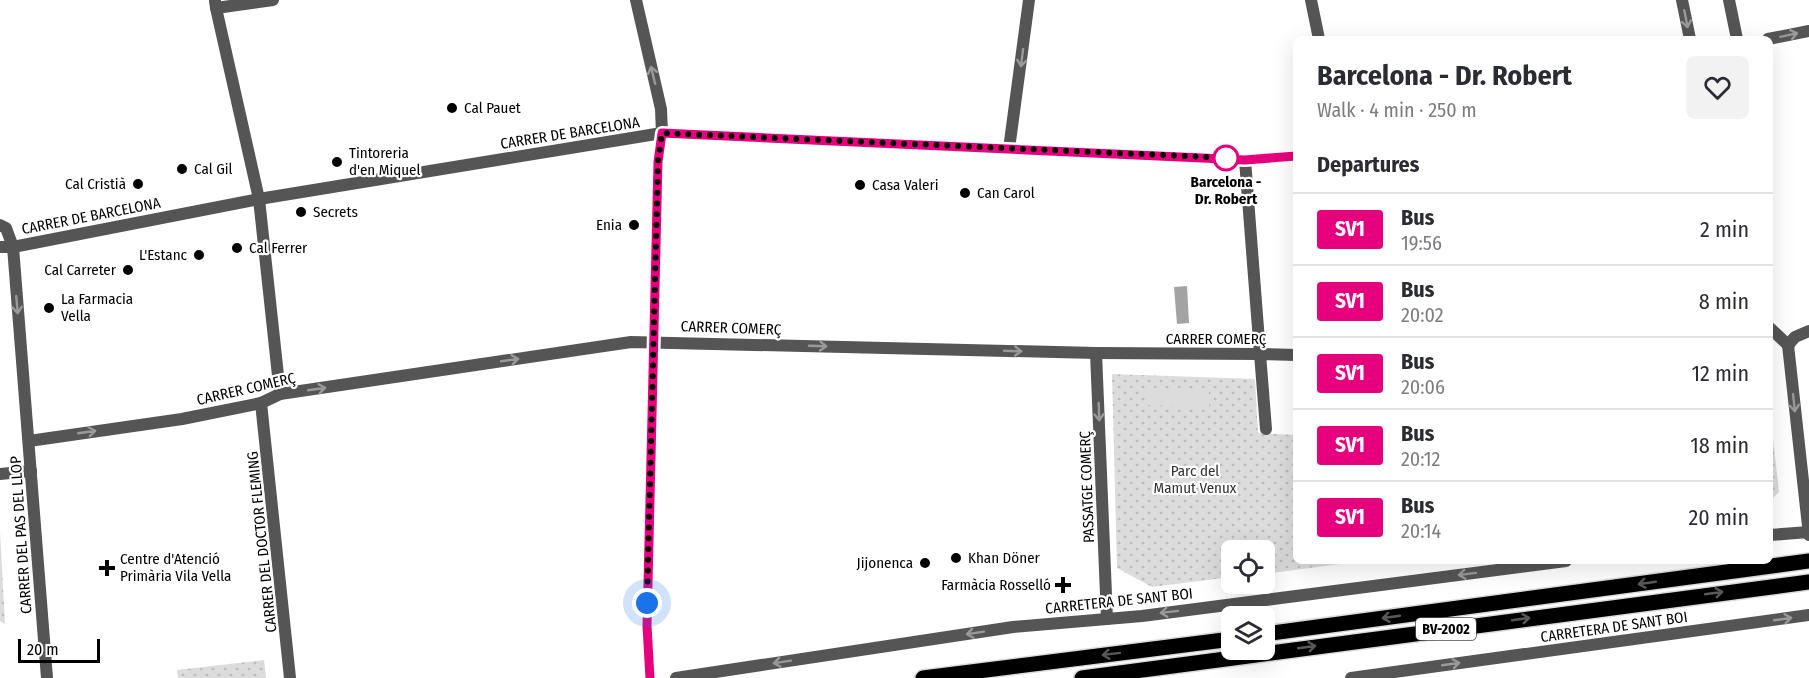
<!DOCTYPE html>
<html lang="en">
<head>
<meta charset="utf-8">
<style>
	body { margin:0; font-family:"Fira Sans Condensed",sans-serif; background:#f2f2f3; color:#2b2b33; height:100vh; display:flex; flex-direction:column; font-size:22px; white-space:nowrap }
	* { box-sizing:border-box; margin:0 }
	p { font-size:20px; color:#7c7c81 }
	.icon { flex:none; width:33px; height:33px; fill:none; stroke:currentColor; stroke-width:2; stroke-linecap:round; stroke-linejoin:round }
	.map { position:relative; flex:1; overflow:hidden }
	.sheet { position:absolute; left:1293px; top:36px; width:480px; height:528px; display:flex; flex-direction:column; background:#fff; border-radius:9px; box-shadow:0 6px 24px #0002 }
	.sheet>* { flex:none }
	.badge { padding:0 12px; border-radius:4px; font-size:21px; line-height:39px }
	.tools { position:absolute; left:1221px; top:540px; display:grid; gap:12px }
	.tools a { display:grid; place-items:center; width:54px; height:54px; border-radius:9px; background:#fff; box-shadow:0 6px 24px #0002; font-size:30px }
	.scale { position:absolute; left:18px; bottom:15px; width:82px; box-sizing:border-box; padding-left:6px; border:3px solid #000; border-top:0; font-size:16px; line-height:21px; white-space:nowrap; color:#000; -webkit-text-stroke:4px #fff; paint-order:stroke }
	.you { position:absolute; width:30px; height:30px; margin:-15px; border:4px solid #fff; border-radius:50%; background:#1a73e8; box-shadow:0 0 0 9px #1a73e833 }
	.map>.badge { position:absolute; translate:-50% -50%; box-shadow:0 0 0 3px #fff }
	h2 { padding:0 24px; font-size:22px; line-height:54px }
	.round { display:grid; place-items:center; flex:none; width:63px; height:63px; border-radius:9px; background:#f2f2f3 }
	.headline { display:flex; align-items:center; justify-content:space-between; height:102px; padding:0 24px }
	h1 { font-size:28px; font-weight:700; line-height:45px }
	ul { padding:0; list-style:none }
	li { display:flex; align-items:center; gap:18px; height:72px; padding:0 24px; border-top:2px solid #e1e1e2 }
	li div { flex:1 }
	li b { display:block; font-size:22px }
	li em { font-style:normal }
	li .badge { min-width:66px; font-weight:700; text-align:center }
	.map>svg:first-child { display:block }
	.green { fill:url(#green-dots) }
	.pitch { fill:#dcdcdc }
	.water { fill:#a3a3a3 }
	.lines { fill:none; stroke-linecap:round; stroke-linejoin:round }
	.primary-casing { stroke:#dbdbdb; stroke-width:18 }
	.pedestrian { stroke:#555; stroke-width:12 }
	.minor { stroke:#555; stroke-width:12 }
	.tertiary { stroke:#555; stroke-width:12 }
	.primary { stroke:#000; stroke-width:15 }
	.oneway { stroke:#999 }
	.oneway2 { stroke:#595959 }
	.line-casing { stroke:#fff; stroke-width:14 }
	.line { stroke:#e6007e; stroke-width:9 }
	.walk { stroke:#000; stroke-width:6; stroke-dasharray:0 10.8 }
	.poi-dot { fill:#000; stroke:#fff; stroke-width:2 }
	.stop-dot { fill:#fff; stroke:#e6007e; stroke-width:3 }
	.labels { text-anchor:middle; stroke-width:4.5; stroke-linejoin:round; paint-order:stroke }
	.shield { fill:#fff; stroke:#4c4c4c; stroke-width:1.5 }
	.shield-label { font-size:14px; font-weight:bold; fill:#000 }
	.poi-label { font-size:15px; fill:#000; stroke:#fff; text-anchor:start }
	.street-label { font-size:15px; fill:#000; stroke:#fff }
	.stop-label { font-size:15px; font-weight:bold; fill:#000; stroke:#fff }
	.park-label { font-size:15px; fill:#333; stroke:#fff }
</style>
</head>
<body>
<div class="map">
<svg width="1809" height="678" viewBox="0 0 1809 678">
	<defs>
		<pattern id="green-dots" width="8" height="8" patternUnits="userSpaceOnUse" patternTransform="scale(1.5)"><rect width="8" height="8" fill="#dcdcdc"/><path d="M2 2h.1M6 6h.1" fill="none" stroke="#bbb" stroke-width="1.8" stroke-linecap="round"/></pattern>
	</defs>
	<rect width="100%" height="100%" fill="#fff"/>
	<g class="green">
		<path d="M1112 374 1255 379 1258 433 1296 435V561H1362L1265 574 1264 550H1232L1231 577 1152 587 1117 568Z"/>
		<path d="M1770 412 1779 492 1770 501Z"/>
		<path d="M0 531 5 624 0 621Z"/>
		<path d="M264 660 266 678H178L177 670Z"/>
	</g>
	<path class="pitch" d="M1146 388 1209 390V407L1146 405Z"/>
	<path class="water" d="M1187 286 1189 323 1177 324 1174 287Z"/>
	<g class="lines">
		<defs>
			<g id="primary">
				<path d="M1264 634 1809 561"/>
				<path d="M923 678 1232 639"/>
				<path d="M1082 678 1809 582"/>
			</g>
		</defs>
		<use href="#primary" class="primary-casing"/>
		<g class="pedestrian">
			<path d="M215 1 216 8 273 0"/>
			<path d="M216 8 259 199"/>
			<path d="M13 247 259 199 662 133"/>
			<path d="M1266 429 1260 354 1296 355"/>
		</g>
		<g class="minor">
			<path d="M636 0 661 109 662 133"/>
			<path d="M1311 0 1319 39"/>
			<path d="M1682 0 1690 39"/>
			<path d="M1729 0 1737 39"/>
			<path d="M1009 149 1029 0"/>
			<path d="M259 199 280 394"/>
			<path d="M0 247H13"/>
			<path d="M1770 328 1788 345"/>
			<path d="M1788 345 1809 535"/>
			<path d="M1788 345 1795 337 1809 331"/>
			<path d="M1096 353 1107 619"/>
			<path d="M261 403 290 678"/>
			<path d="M29 441 182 419 261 403 280 394 631 342 1096 353 1260 354 1245 160"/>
			<path d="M0 474 31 471"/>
			<path d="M1770 535 1809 532"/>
			<path d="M676 678 1013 627 1142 616 1566 561"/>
			<path d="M1351 678 1809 615"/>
		</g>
		<g class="tertiary">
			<path d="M1768 39 1809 31"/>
			<path d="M0 225 6 228 13 247 47 678"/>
			<path d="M650 678 647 626 658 162 662 133 1245 160 1296 156"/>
		</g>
		<use href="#primary" class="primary"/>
	</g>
	<defs><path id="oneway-shaft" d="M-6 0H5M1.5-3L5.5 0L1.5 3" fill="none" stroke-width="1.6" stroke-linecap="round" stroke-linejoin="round" transform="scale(1.5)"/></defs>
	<g class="oneway">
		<use href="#oneway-shaft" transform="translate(1686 19) rotate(79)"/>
		<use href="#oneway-shaft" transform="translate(1789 35) rotate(-12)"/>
		<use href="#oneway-shaft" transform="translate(1022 58) rotate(97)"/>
		<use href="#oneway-shaft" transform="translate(653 75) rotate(-104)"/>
		<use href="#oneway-shaft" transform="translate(17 305) rotate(85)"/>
		<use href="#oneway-shaft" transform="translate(818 346) rotate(2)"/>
		<use href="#oneway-shaft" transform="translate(1013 351) rotate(2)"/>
		<use href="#oneway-shaft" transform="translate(510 360) rotate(-8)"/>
		<use href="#oneway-shaft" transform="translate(317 389) rotate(-8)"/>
		<use href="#oneway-shaft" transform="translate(1794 403) rotate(84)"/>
		<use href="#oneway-shaft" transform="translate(1099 412) rotate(88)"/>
		<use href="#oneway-shaft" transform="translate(87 432) rotate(-8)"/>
		<use href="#oneway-shaft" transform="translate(1467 574) rotate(173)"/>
		<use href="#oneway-shaft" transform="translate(1169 612) rotate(173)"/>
		<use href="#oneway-shaft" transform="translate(1783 619) rotate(-8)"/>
		<use href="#oneway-shaft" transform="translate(975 633) rotate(171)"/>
		<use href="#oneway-shaft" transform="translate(782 662) rotate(171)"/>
		<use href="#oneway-shaft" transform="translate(1451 664) rotate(-8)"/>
	</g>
	<g class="oneway2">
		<use href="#oneway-shaft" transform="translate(1647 583) rotate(172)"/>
		<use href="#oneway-shaft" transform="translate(1714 593) rotate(-8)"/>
		<use href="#oneway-shaft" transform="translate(1391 617) rotate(172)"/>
		<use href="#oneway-shaft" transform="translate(1521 619) rotate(-8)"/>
		<use href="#oneway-shaft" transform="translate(1307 647) rotate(-8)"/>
		<use href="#oneway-shaft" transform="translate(1111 654) rotate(173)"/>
	</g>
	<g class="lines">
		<defs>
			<path id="line" d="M650 678 647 626 658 162 662 133 1245 160 1296 156"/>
		</defs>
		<use href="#line" class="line-casing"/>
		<use href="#line" class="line"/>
		<path class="walk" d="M647 603 658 162 662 133 1230 158H1226"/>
	</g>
	<g class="poi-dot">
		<circle cx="452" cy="108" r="6"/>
		<circle cx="337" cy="162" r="6"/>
		<circle cx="182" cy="169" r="6"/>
		<circle cx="138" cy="184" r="6"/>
		<circle cx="860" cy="185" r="6"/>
		<circle cx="965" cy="193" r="6"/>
		<circle cx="301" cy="212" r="6"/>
		<circle cx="634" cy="225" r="6"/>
		<circle cx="237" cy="248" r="6"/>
		<circle cx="199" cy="255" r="6"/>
		<circle cx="128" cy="270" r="6"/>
		<circle cx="49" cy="308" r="6"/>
		<circle cx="956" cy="558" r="6"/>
		<circle cx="925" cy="563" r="6"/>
		<path d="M104 559h6v6h6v6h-6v6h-6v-6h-6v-6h6z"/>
		<path d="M1060 576h6v6h6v6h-6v6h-6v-6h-6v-6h6z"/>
	</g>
	<circle class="stop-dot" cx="1226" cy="158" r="12"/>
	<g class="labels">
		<rect class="shield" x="1416" y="618" width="60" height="22" rx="4.5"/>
		<g class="shield-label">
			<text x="1446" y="634">BV-2002</text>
		</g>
		<g class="poi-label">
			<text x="464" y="113">Cal Pauet</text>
			<text x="349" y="158">Tintoreria<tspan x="349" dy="17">d'en Miquel</tspan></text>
			<text x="194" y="174">Cal Gil</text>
			<text x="126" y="189" text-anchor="end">Cal Cristià</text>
			<text x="872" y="190">Casa Valeri</text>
			<text x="977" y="198">Can Carol</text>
			<text x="313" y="217">Secrets</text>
			<text x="622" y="230" text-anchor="end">Enia</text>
			<text x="249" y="253">Cal Ferrer</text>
			<text x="187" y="260" text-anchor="end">L'Estanc</text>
			<text x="116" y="275" text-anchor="end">Cal Carreter</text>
			<text x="61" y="304">La Farmacia<tspan x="61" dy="17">Vella</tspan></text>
			<text x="968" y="563">Khan Döner</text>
			<text x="120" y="564">Centre d'Atenció<tspan x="120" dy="17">Primària Vila Vella</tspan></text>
			<text x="913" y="568" text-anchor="end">Jijonenca</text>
			<text x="1051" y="590" text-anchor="end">Farmàcia Rosselló</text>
		</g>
		<g class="street-label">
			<text transform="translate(570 133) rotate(-9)" y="5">CARRER DE BARCELONA</text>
			<text transform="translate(91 216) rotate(-11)" y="5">CARRER DE BARCELONA</text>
			<text transform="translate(731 328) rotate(2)" y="5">CARRER COMERÇ</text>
			<text x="1216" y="344">CARRER COMERÇ</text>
			<text transform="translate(246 389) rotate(-13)" y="5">CARRER COMERÇ</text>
			<text transform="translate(1087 487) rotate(-92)" y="5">PASSATGE COMERÇ</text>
			<text transform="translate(21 535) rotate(-94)" y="5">CARRER DEL PAS DEL LLOP</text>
			<text transform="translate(262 542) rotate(-96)" y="5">CARRER DEL DOCTOR FLEMING</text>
			<text transform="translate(1119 601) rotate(-6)" y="5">CARRETERA DE SANT BOI</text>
			<text transform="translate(1614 627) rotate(-8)" y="5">CARRETERA DE SANT BOI</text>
		</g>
		<g class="stop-label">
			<text x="1226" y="187">Barcelona -<tspan x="1226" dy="17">Dr. Robert</tspan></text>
		</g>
		<g class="park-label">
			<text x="1195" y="476">Parc del<tspan x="1195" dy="17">Mamut Venux</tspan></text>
		</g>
	</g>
</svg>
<div class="tools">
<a><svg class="icon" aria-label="locate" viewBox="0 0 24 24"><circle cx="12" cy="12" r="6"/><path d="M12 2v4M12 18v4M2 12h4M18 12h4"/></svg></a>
<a><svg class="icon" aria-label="layers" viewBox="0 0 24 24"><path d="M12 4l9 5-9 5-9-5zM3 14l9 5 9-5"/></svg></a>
</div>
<div class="scale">20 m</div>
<div class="you" style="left:647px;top:603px"></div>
<section class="sheet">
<div class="headline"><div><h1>Barcelona - Dr. Robert</h1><p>Walk · 4 min · 250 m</p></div><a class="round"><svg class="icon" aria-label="heart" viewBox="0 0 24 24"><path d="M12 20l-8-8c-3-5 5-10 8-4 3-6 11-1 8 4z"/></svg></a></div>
<h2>Departures</h2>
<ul>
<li><span class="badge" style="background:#e6007e;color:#fff">SV1</span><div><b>Bus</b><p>19:56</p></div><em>2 min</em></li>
<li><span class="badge" style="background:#e6007e;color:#fff">SV1</span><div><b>Bus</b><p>20:02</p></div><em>8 min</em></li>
<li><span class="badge" style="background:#e6007e;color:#fff">SV1</span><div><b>Bus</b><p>20:06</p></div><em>12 min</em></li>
<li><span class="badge" style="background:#e6007e;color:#fff">SV1</span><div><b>Bus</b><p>20:12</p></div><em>18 min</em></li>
<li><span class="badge" style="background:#e6007e;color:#fff">SV1</span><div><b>Bus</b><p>20:14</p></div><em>20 min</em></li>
</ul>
</section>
</div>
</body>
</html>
